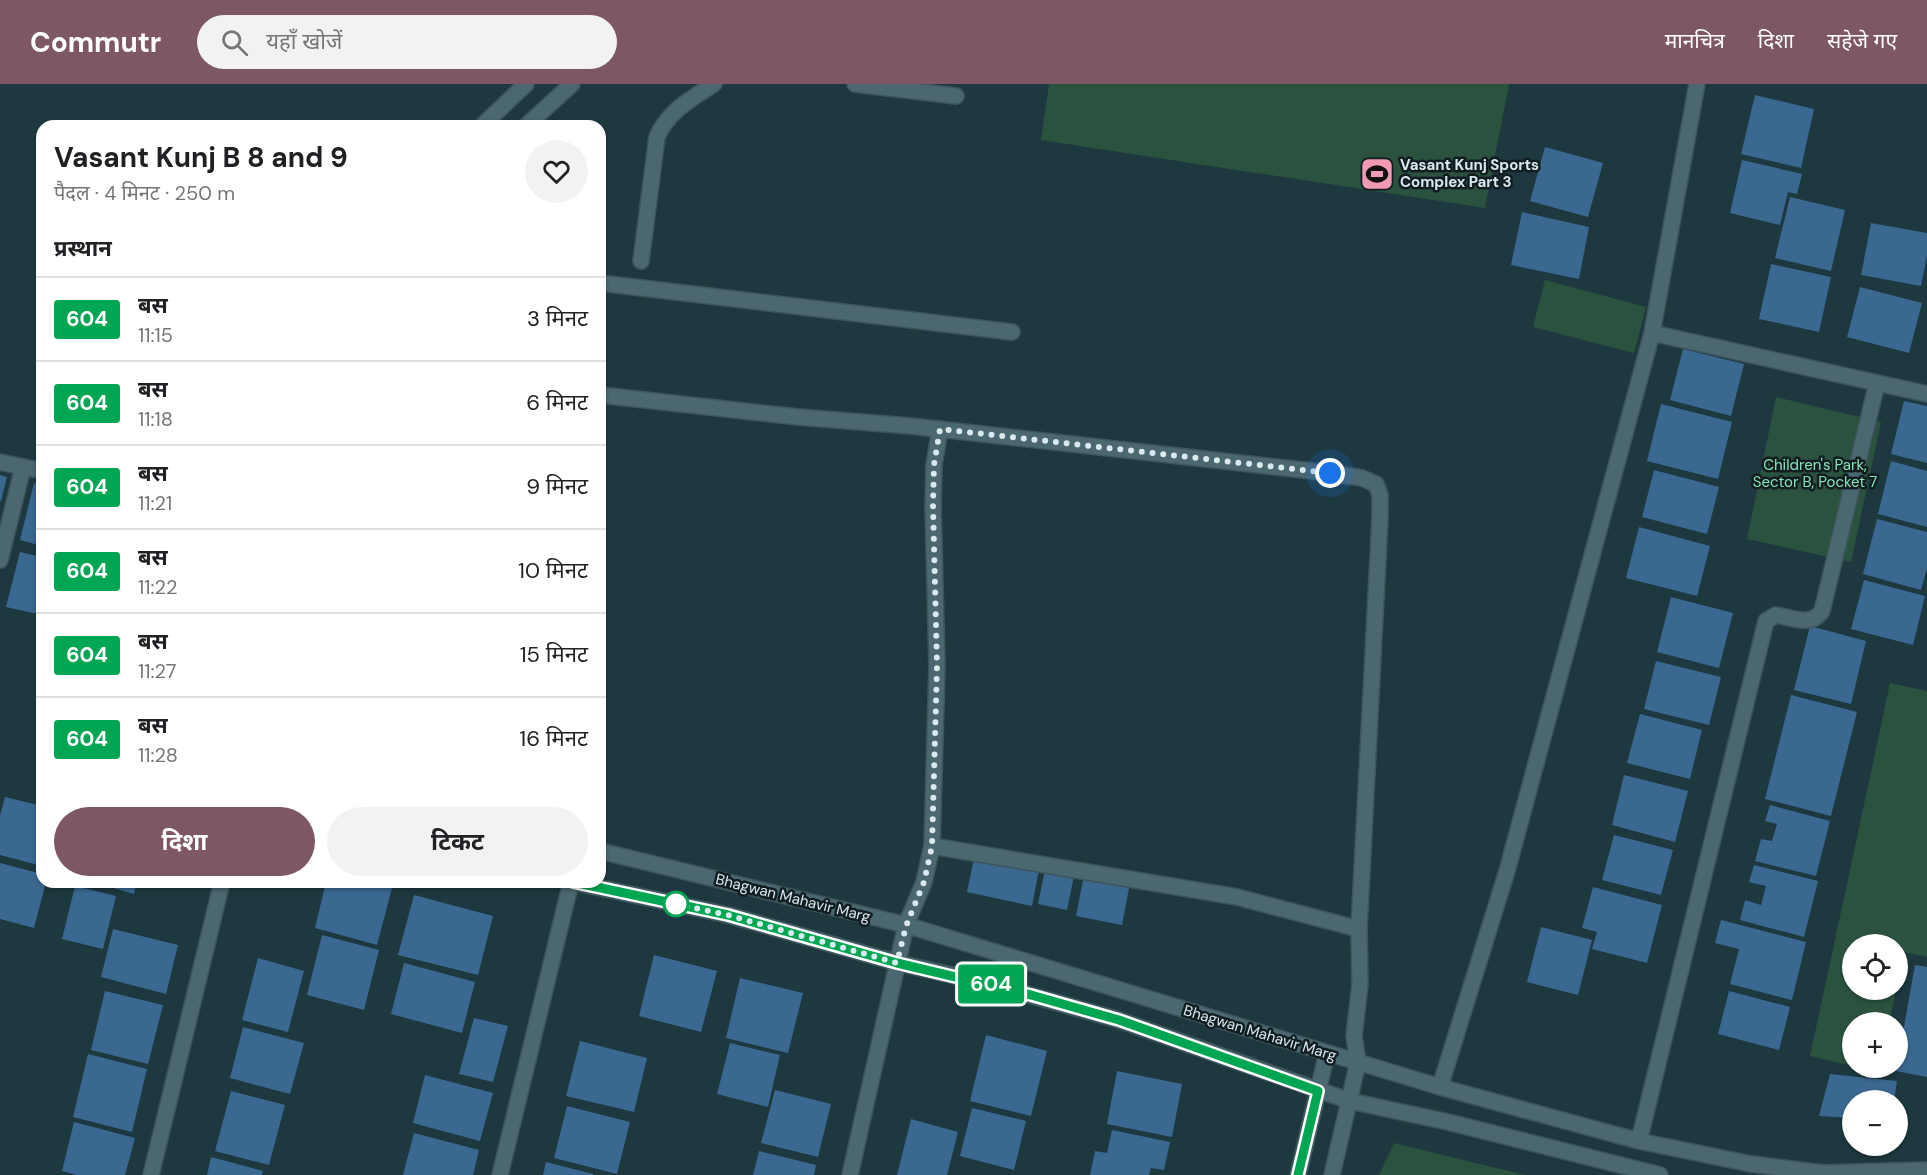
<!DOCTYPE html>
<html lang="hi">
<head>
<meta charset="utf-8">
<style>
	body { margin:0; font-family:"DM Sans","Noto Sans Devanagari",sans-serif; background:#f2f2f2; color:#202124; height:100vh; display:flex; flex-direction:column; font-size:22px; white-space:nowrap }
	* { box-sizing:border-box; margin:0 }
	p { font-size:20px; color:#757577 }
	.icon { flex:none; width:33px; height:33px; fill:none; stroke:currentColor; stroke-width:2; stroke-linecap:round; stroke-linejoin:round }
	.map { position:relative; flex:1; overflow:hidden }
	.side { position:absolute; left:36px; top:36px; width:570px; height:768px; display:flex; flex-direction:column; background:#fff; border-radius:18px; box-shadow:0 2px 4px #0004 }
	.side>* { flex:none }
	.badge { padding:0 12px; border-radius:4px; font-size:21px; line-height:39px }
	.fabs { position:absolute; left:1842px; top:850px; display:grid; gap:12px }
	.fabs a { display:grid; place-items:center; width:66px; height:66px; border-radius:50%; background:#fff; box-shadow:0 2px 4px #0004; font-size:30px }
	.you { position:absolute; width:30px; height:30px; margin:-15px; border:4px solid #fff; border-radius:50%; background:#1a73e8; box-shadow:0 0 0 9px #1a73e833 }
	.map>.badge { position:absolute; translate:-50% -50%; box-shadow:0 0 0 3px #fff }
	h2 { padding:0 18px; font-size:22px; line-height:54px }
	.round { display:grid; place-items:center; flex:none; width:63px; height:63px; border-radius:32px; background:#f2f2f2 }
	.head { display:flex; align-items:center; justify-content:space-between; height:102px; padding:0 18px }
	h1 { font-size:28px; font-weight:700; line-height:45px }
	.primary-button { display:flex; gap:12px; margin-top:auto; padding:12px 18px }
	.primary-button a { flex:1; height:69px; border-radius:36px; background:#7e5764; color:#fff; font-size:24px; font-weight:700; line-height:69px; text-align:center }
	.primary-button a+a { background:#f2f2f2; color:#202124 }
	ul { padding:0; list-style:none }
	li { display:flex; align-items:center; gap:18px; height:84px; padding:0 18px; border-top:2px solid #e0e0e0 }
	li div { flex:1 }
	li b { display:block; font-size:22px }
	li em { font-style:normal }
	li .badge { min-width:66px; font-weight:700; text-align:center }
	header { display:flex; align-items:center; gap:36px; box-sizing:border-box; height:84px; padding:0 30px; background:#7e5764; color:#fff }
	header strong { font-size:28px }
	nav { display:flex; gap:33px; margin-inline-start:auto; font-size:21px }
	.search { width:420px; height:54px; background:#f2f2f2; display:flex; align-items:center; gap:15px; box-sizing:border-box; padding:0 21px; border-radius:33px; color:#757577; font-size:22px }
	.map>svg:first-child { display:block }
	.green { fill:#2b523f }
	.building { fill:#3a6891 }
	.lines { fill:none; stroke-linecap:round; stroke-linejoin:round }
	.lane-casing { stroke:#3c545a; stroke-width:18 }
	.street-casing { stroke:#3c545a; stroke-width:18 }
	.secondary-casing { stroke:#3c545a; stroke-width:18 }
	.lane { stroke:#4b6770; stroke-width:15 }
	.street { stroke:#4b6770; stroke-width:15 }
	.secondary { stroke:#4b6770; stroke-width:15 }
	.line-casing { stroke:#fff; stroke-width:14 }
	.line { stroke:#00a651; stroke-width:9 }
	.walk { stroke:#dae9ee; stroke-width:6; stroke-dasharray:0 10.8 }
	.stop-dot { fill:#fff; stroke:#00a651; stroke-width:3 }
	.labels { text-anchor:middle; stroke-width:5; stroke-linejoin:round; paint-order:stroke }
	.poi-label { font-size:15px; font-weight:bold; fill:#dae9ee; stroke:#111d21; text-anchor:start }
	.park-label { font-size:15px; fill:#87e6b8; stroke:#111d21 }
	.street-label { font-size:15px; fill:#dae9ee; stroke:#111d21 }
</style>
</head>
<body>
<header>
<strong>Commutr</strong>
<div class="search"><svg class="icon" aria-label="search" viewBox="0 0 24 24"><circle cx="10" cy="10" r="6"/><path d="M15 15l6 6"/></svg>यहाँ खोजें</div>
<nav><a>मानचित्र</a><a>दिशा</a><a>सहेजे गए</a></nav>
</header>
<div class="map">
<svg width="1927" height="1091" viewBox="0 0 1927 1091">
	<rect width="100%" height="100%" fill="#1d383f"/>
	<g class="green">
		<path d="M1049 0H1509L1485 124 1041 56Z"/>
		<path d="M1545 196 1646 223 1634 269 1533 243Z"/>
		<path d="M1776 313 1881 338 1851 478 1747 455Z"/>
		<path d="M1890 599 1927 607V873L1904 868 1898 899V861H1852V906H1896L1889 939H1852V982L1810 972Z"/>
		<path d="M1394 1059 1525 1091H1379Z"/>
	</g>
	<g class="building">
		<path d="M1755 11 1814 25 1801 84 1741 70Z"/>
		<path d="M1545 63 1603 79 1588 133 1530 117Z"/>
		<path d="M1742 76 1802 90 1797 110 1788 108 1780 141 1730 129Z"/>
		<path d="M1790 113 1845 126 1831 187 1775 174Z"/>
		<path d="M1522 128 1589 143 1579 195 1511 181Z"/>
		<path d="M1871 139 1927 149V171L1921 202 1861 191Z"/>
		<path d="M1771 180 1831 193 1819 248 1759 235Z"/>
		<path d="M1860 203 1922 219 1909 269 1847 253Z"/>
		<path d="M1683 265 1744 280 1731 332 1670 316Z"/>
		<path d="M1904 317 1927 322V379L1891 370Z"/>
		<path d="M1661 320 1732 338 1718 395 1647 377Z"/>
		<path d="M1891 377 1927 387V443L1878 430Z"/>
		<path d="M1654 386 1719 403 1707 450 1642 433Z"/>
		<path d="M0 391 7 393 1 417H0Z"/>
		<path d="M34 399 42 401V462L20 456Z"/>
		<path d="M1877 435 1927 448V484L1921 506 1863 490Z"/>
		<path d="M1639 443 1710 462 1697 512 1626 494Z"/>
		<path d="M20 468 42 473V531L6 523Z"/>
		<path d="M1864 496 1925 512 1913 561 1851 545Z"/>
		<path d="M1671 513 1733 529 1719 584 1657 568Z"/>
		<path d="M1810 542 1866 557 1851 620 1794 606Z"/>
		<path d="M1656 577 1721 593 1709 641 1644 625Z"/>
		<path d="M1791 611 1857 628 1831 732 1765 715Z"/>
		<path d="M1640 630 1702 646 1690 695 1627 679Z"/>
		<path d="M1624 691 1688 707 1675 758 1612 741Z"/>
		<path d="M5 713 42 722V782L0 771V732Z"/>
		<path d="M1770 721 1830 737 1816 792 1755 777 1761 755 1772 757 1777 740 1765 737Z"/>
		<path d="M1614 751 1673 766 1661 811 1602 796Z"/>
		<path d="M974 774 1039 786 1032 822 967 808Z"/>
		<path d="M0 779 42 790V798H46L34 844 0 835Z"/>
		<path d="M1754 781 1818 797 1804 853 1740 836 1745 816 1761 821 1766 802 1749 798Z"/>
		<path d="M1045 786 1074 792 1067 826 1038 820Z"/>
		<path d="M1084 791 1130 799 1122 841 1076 832Z"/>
		<path d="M92 798H137L134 810Z"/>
		<path d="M326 798H369L392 804 377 861 315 844Z"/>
		<path d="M75 802 116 812 103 865 62 855Z"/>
		<path d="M1593 803 1662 821 1647 879 1592 865 1597 848 1582 844Z"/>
		<path d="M414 811 493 832 478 891 398 871Z"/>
		<path d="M1721 836 1806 858 1792 916 1730 900 1739 865 1715 859Z"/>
		<path d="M1541 843 1592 856 1578 911 1527 898Z"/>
		<path d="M113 845 178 861 166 910 101 893Z"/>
		<path d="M322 851 379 866 364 926 307 911Z"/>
		<path d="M654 871 717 887 701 948 639 932Z"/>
		<path d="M258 874 304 887 288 948 242 936Z"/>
		<path d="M404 879 475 898 462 949 391 930Z"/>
		<path d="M1915 881 1927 883V993L1896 987Z"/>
		<path d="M740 894 803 909 788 969 726 954Z"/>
		<path d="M105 907 163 921 148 980 91 966Z"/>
		<path d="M1729 907 1790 923 1779 966 1718 950Z"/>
		<path d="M474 934 508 942 493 998 459 990Z"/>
		<path d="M243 943 304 959 290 1010 230 994Z"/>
		<path d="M986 951 1047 967 1031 1032 970 1017Z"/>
		<path d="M580 957 647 974 634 1028 566 1012Z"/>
		<path d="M730 959 780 971 768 1023 717 1010Z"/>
		<path d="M88 970 147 985 132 1048 73 1033Z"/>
		<path d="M1117 987 1182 1000 1172 1053 1107 1040Z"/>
		<path d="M1830 990 1897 997 1894 1017H1852V1034L1819 1032Z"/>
		<path d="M425 991 493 1009 480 1057 413 1039Z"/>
		<path d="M775 1006 831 1020 818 1073 761 1059Z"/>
		<path d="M231 1007 285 1021 269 1081 215 1067Z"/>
		<path d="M567 1022 630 1038 617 1090 554 1074Z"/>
		<path d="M972 1024 1026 1037 1014 1086 960 1072Z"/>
		<path d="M911 1035 958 1048 947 1091H897Z"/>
		<path d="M74 1038 135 1054 125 1091H77L62 1087Z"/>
		<path d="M1112 1046 1170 1058 1164 1086 1151 1084 1149 1091H1090L1095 1067 1107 1069Z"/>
		<path d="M414 1049 479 1066 473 1091H403Z"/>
		<path d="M759 1067 816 1081 814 1091H753Z"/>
		<path d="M211 1073 263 1087 262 1091H207Z"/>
		<path d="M546 1078 593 1090V1091H543Z"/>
	</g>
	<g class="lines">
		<defs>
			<g id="lane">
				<path d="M855 0 956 12"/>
				<path d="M641 177 657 53C668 27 691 15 714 0"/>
			</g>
			<g id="street">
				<path d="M600 199 1012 248"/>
				<path d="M1652 249 1927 310"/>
				<path d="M600 311 798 333 911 342 1330 389 1362 394 1376 400 1380 411V434L1359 845 1360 900 1354 952 1358 978"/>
				<path d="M0 378 42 387"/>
				<path d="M0 476 23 383"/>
				<path d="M932 762 1237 813 1359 845"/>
				<path d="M1440 1003 1507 787 1652 249 1697 0"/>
				<path d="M1639 1057 1766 537 1776 531C1792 534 1812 543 1822 527L1877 299"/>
				<path d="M151 1091 222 798"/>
				<path d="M500 1091 571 798"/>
				<path d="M850 1091 906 841 924 798 932 762 937 582 933 421 934 381 940 345"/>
			</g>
			<g id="secondary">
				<path d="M482 42 526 0"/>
				<path d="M526 42 572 0"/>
				<path d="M600 767 906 841 1440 1003 1639 1057 1751 1080 1823 1089 1927 1086"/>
				<path d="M573 798 728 831 898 879 987 899 1119 936 1350 1017 1448 1038 1660 1091"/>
				<path d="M1298 1091 1327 969"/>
				<path d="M1332 1091 1358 978"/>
			</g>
		</defs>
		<use href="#lane" class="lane-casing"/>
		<use href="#street" class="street-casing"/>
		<use href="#secondary" class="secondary-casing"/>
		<use href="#lane" class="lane"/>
		<use href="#street" class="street"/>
		<use href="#secondary" class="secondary"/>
	</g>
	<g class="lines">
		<defs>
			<path id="line" d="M573 798 728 831 897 879 1031 911 1119 936 1318 1007 1298 1091"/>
		</defs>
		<use href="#line" class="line-casing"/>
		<use href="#line" class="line"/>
		<path class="walk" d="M676 820 728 831 897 879 906 842 924 798 932 762 937 582 933 421 934 381 940 345 1330 389"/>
	</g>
	<defs>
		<symbol id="stadium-square" viewBox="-11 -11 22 22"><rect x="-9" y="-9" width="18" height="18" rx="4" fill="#f19ab3" stroke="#111d21"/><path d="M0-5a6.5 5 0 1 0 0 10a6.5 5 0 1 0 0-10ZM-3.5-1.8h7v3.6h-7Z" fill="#111"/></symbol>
	</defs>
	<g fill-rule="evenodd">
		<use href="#stadium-square" x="1358" y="71" width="38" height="38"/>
	</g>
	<circle class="stop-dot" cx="676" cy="820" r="12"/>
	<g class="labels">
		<g class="poi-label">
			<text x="1400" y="86">Vasant Kunj Sports<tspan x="1400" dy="17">Complex Part 3</tspan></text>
		</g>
		<g class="park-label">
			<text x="1815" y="386">Children's Park,<tspan x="1815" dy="17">Sector B, Pocket 7</tspan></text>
		</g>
		<g class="street-label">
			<text transform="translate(793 814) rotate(14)" y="5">Bhagwan Mahavir Marg</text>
			<text transform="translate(1260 949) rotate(17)" y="5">Bhagwan Mahavir Marg</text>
		</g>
	</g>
</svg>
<div class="fabs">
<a><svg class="icon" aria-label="locate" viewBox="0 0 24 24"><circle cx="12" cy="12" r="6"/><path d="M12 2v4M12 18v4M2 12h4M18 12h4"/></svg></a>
<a>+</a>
<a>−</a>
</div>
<div class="you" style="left:1330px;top:389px"></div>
<b class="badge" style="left:991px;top:900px;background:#00a651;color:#fff">604</b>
<section class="side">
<div class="head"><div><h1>Vasant Kunj B 8 and 9</h1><p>पैदल · 4 मिनट · 250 m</p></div><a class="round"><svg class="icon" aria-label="heart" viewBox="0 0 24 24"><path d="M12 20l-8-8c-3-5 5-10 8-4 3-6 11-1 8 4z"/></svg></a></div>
<h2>प्रस्थान</h2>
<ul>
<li><span class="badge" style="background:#00a651;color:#fff">604</span><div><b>बस</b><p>11:15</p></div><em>3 मिनट</em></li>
<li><span class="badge" style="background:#00a651;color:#fff">604</span><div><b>बस</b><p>11:18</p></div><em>6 मिनट</em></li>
<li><span class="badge" style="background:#00a651;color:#fff">604</span><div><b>बस</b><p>11:21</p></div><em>9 मिनट</em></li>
<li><span class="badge" style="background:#00a651;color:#fff">604</span><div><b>बस</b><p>11:22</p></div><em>10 मिनट</em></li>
<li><span class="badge" style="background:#00a651;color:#fff">604</span><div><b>बस</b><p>11:27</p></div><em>15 मिनट</em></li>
<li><span class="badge" style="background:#00a651;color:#fff">604</span><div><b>बस</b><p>11:28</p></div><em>16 मिनट</em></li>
</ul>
<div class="primary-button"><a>दिशा</a><a>टिकट</a></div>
</section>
</div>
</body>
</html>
